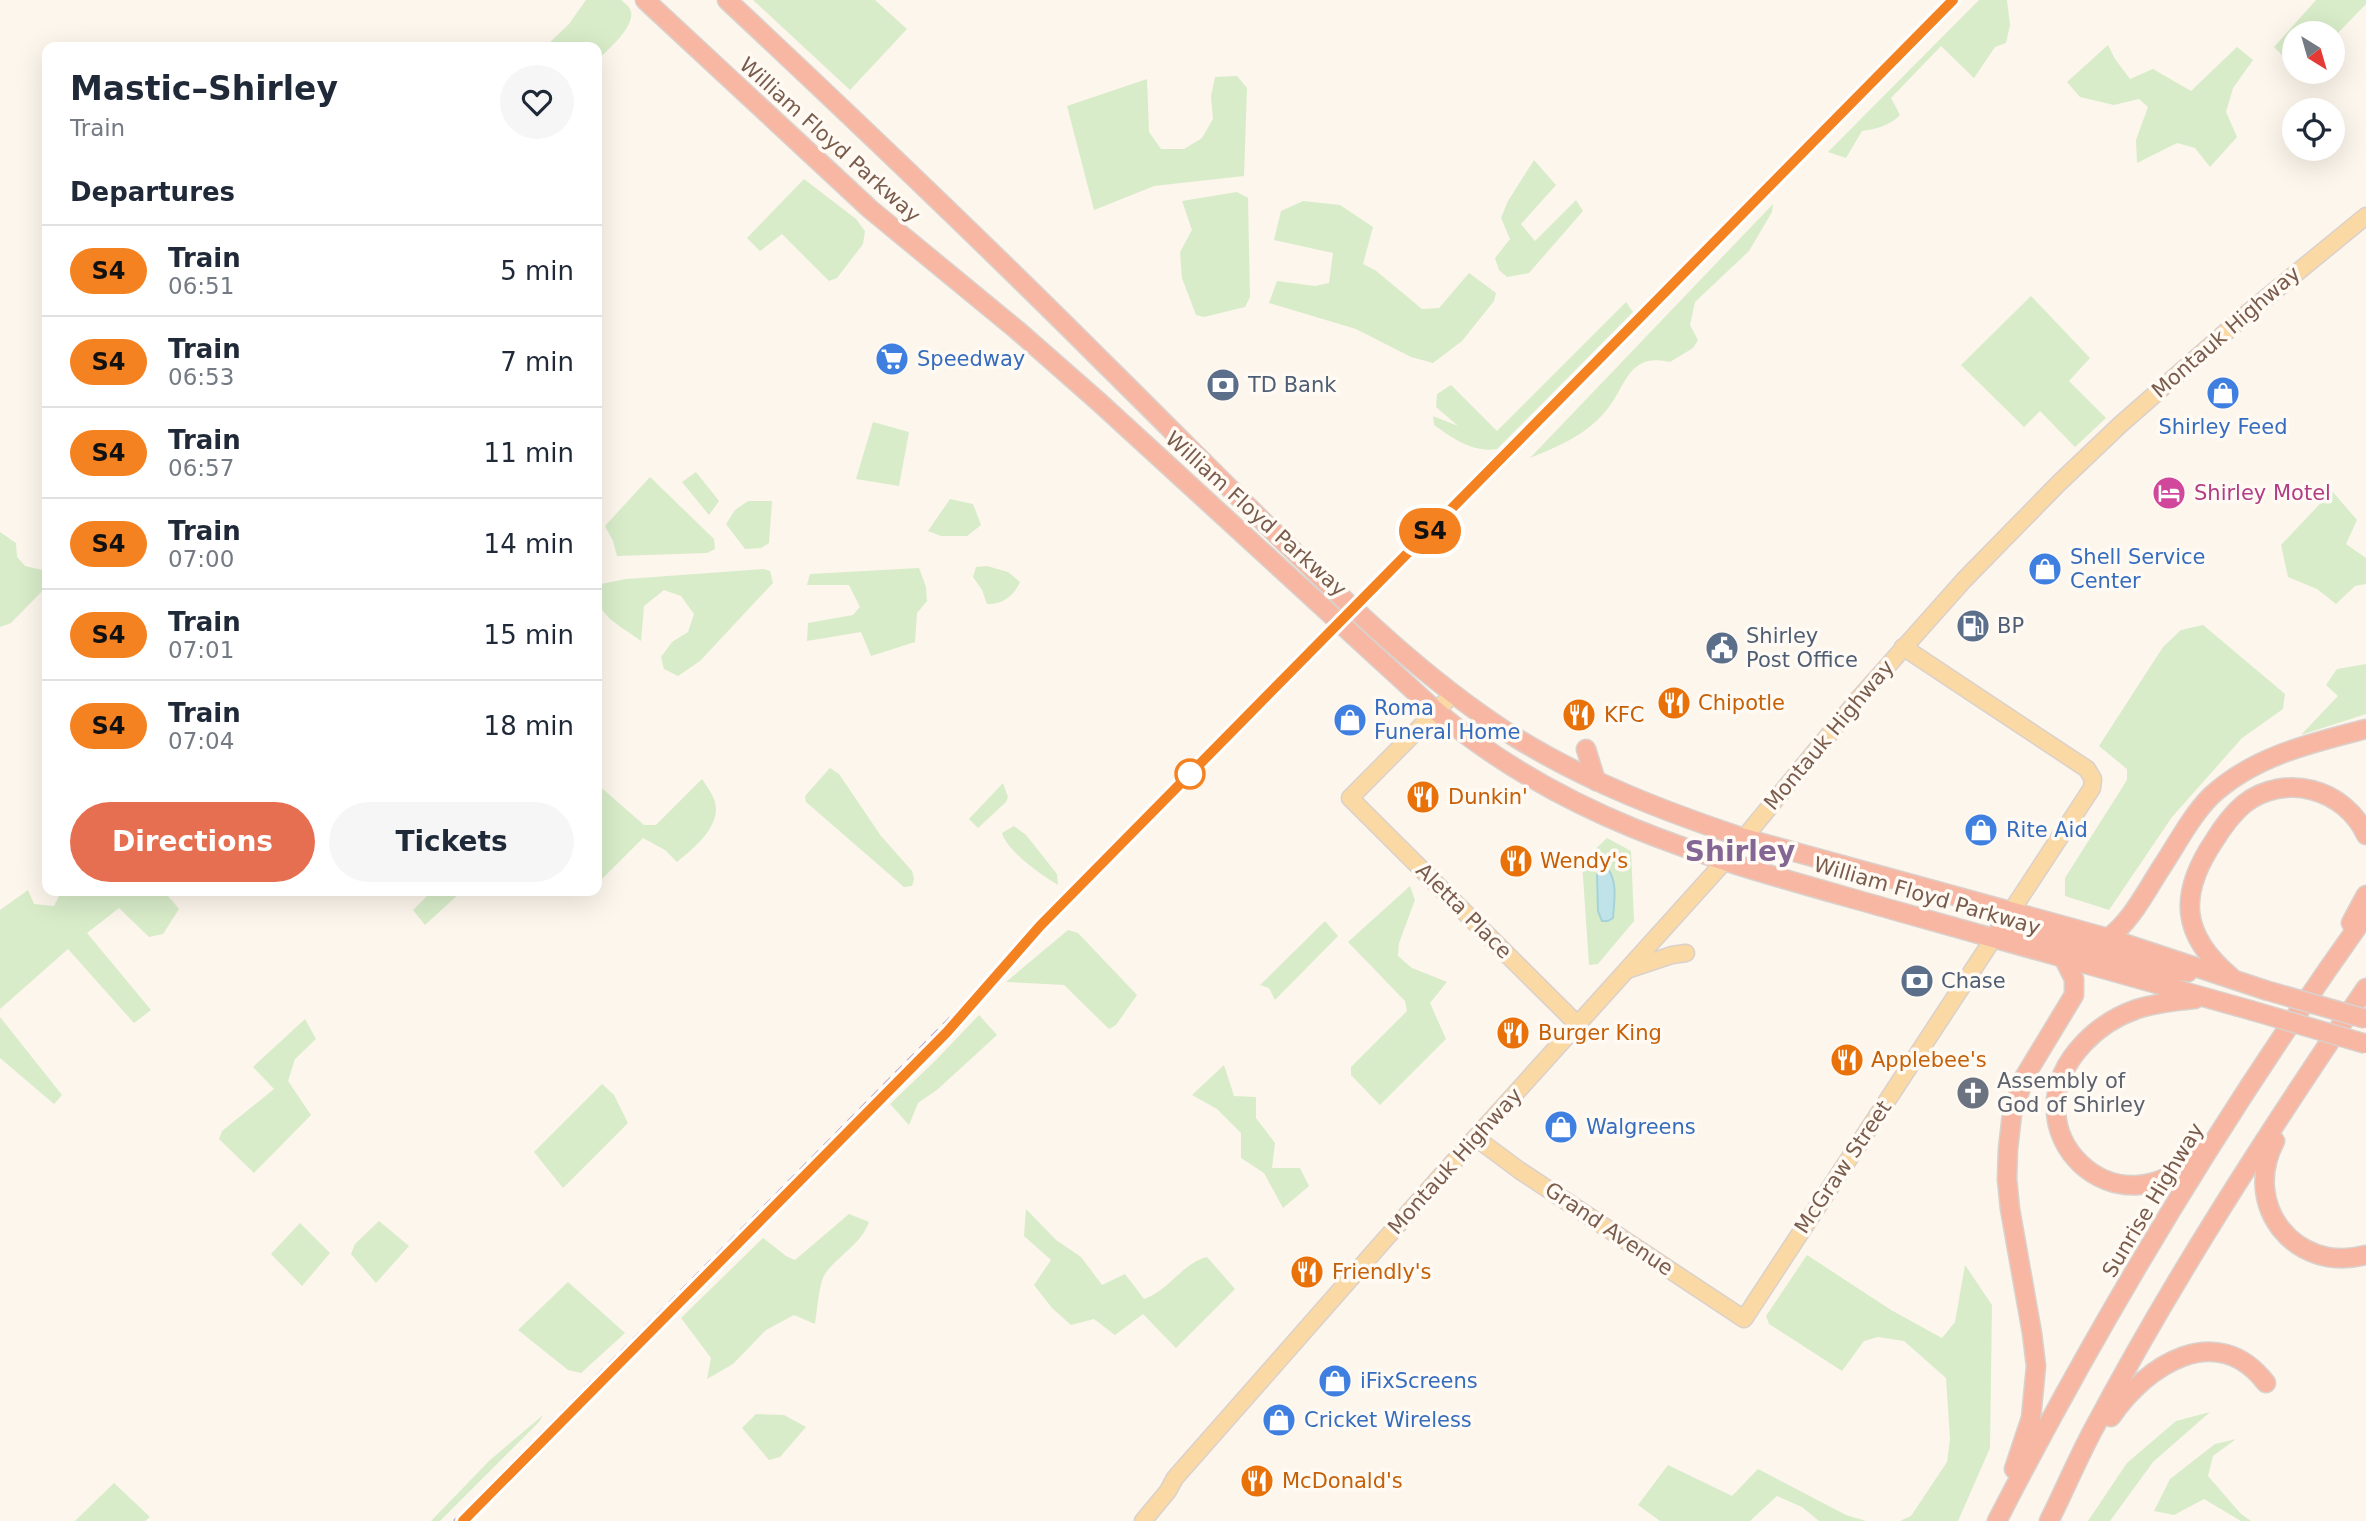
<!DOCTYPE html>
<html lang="en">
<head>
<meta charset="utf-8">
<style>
	body { margin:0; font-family:"DejaVu Sans",sans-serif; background:#f6f6f7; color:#1f2937; height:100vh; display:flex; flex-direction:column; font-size:26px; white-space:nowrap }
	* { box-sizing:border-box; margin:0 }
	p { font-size:23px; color:#747a83 }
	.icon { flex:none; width:38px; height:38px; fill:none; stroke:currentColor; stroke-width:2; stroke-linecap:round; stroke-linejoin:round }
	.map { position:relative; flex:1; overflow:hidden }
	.side { position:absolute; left:42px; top:42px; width:560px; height:854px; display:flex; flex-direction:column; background:#fff; border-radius:14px; box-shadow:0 7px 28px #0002 }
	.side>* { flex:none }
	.badge { padding:0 14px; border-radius:23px; font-size:24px; line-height:46px }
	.needle { width:46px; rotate:143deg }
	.fabs { position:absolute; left:2282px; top:21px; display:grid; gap:14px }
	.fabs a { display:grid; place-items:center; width:63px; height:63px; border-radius:50%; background:#fff; box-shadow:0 7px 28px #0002; font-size:35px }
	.map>.badge { position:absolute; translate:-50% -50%; box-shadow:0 0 0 4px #fff }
	h2 { padding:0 28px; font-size:26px; line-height:63px }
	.round { display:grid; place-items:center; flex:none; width:74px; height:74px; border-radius:37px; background:#f6f6f7 }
	.headline { display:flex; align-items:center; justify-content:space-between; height:119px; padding:0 28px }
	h1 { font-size:33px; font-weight:700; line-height:52px }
	.primary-button { display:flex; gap:14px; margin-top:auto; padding:14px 28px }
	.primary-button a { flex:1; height:80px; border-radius:42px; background:#e76f51; color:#fff; font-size:28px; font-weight:700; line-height:80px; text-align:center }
	.primary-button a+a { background:#f6f6f7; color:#1f2937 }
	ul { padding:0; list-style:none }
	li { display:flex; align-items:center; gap:21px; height:91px; padding:0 28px; border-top:2px solid #e0e1e3 }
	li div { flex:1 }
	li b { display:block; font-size:26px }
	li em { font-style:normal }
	li .badge { min-width:77px; font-weight:700; text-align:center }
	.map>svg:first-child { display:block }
	.green { fill:#d8ecc9 }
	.water { fill:#bfe3e8; stroke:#a5d3da; stroke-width:2 }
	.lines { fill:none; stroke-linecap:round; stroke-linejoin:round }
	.major-casing { stroke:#dad1cd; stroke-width:19 }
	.highway-casing { stroke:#dad1cd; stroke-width:21 }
	.major { stroke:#fbd9a5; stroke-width:16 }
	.highway { stroke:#f7b7a3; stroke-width:18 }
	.rail { stroke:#b9a8c9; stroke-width:2.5; stroke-dasharray:10 7; stroke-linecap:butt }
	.highway-bridge-casing { stroke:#dad1cd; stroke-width:21; stroke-linecap:butt }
	.highway-bridge { stroke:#f7b7a3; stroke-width:18 }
	.line-casing { stroke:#fff; stroke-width:16 }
	.line { stroke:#f58220; stroke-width:10 }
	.stop-dot { fill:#fff; stroke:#f58220; stroke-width:3.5 }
	.labels { text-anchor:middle; stroke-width:7; stroke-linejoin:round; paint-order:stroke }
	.street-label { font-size:21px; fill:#7a5c4d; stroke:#fffaf3 }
	.shop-label { font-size:21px; fill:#366cbe; stroke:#fffaf3; text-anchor:start }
	.service-label { font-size:21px; fill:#4e5e75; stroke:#fffaf3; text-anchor:start }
	.hotel-label { font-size:21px; fill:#b23c85; stroke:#fffaf3; text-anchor:start }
	.food-label { font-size:21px; fill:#c56008; stroke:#fffaf3; text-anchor:start }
	.worship-label { font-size:21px; fill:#5b616d; stroke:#fffaf3; text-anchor:start }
	.district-label { font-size:28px; font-weight:bold; fill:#846695; stroke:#fffaf3 }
</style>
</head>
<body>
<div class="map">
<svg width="2366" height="1521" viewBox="0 0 2366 1521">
	<rect width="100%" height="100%" fill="#fdf6ec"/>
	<g class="green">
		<path d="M586 0H621C624 3 628 5 630 9 638 25 607 50 597 61V47H545L569 24Z"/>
		<path d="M753 0H875L907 29 850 90Z"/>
		<path d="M1979 0H2007L2010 25 2006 43 1995 47 1974 78 1941 46 1891 98 1900 115C1890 126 1875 129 1862 131L1846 158 1828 152Z"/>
		<path d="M2316 0H2366V4L2333 38V33H2294V67L2274 47Z"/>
		<path d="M2108 45 2115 59 2130 79 2153 69 2191 91 2237 47 2253 60 2233 88 2226 112 2237 137 2210 167 2195 148 2177 143 2137 163 2136 140 2148 107 2139 99 2114 105 2080 97 2067 82Z"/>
		<path d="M1237 76 1247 88 1244 176 1154 186 1094 210 1067 106 1147 79 1149 132 1161 149H1184L1202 138 1213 119 1211 96 1215 77Z"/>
		<path d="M1534 160 1556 185 1521 224 1535 241 1576 200 1583 211 1529 273 1507 277 1499 270 1495 258 1510 239 1501 218 1508 201Z"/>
		<path d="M804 179 856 219 865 231 863 244 837 278 829 281 782 234 760 251 747 238Z"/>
		<path d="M1237 192 1248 198 1250 297 1245 307 1204 317 1196 315 1182 278 1180 252 1192 230 1182 201Z"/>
		<path d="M1303 201 1340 205 1373 227 1363 264 1375 270 1422 309 1439 308 1469 273 1496 293 1494 301 1462 341 1433 363 1411 357 1356 329 1269 303 1277 281 1315 286 1329 283 1333 253 1274 240 1281 211Z"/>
		<path d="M1773 204 1772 212 1749 251 1695 302 1690 325 1698 340 1693 348 1670 362C1626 352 1627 388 1604 413 1584 436 1557 447 1530 458Z"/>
		<path d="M2031 296 2090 358 2069 381 2106 418 2075 447 2040 411 2024 427 1961 365Z"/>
		<path d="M1626 302 1633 312 1497 449C1473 453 1452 438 1434 425L1433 416 1458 426 1436 407 1437 394 1451 385 1497 431Z"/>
		<path d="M873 422 909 432 899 486 856 479Z"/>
		<path d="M696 472 719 501 709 515 682 482Z"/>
		<path d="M650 477 714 539 715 549 707 553 617 556 613 541 605 526Z"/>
		<path d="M2332 491 2357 520 2346 544 2366 558V584L2355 586 2336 604 2317 589 2288 577 2281 545Z"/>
		<path d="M950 499 973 504 981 525 967 536H941L928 531Z"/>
		<path d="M748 501H772L769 543 761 548 745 549 726 524 735 510Z"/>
		<path d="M0 532 16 543 17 557 25 566 47 571V586L11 623 0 627Z"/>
		<path d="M987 566 1008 572 1020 582C1014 596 1002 605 987 604L982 590 973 577 976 567Z"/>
		<path d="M919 568 926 587 927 601 917 613 915 642 871 656 861 632 807 641 808 623 853 615 860 607 849 585H807L810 574Z"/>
		<path d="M764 569 770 571 773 583 700 661 678 676 664 669 661 657 672 642 688 632 694 614 681 596 664 590 644 606 641 641C623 627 586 611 601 584L626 579Z"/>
		<path d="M2203 625 2285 694 2283 709 2242 738 2172 817 2109 910 2065 896V878L2127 780V769L2099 746 2163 647 2181 630Z"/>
		<path d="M2366 664V714L2301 735 2338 696 2326 685 2337 669Z"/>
		<path d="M830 768 839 774 881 836 912 871 914 879 912 886 904 887 806 802 805 796Z"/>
		<path d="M702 779C706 785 711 792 714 799 724 824 694 848 677 862L665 850 643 838 597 884V784L644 825H656Z"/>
		<path d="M1003 783 1008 797 1006 802 978 828 969 819Z"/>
		<path d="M1014 826 1026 835 1057 874 1058 885C1041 875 1007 851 1002 833Z"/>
		<path d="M1607 838 1631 851 1634 921 1598 964 1589 965 1582 862Z"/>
		<path d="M1410 886 1415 900 1399 943 1398 956 1412 968 1447 982 1430 1003 1446 1039 1380 1105 1351 1075V1067L1407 1011 1405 1001 1348 942Z"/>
		<path d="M28 890 34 904 54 906 59 896 73 891H164L179 909 163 934 149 937 119 908 87 933 151 1010 134 1023 68 949 0 1009V910Z"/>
		<path d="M432 891H462L425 925 413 910Z"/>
		<path d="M1325 921 1338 936 1275 1000 1269 988 1260 985Z"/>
		<path d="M1068 930 1078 933 1137 995 1116 1025 1109 1029 1064 985 1006 982Z"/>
		<path d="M979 1015 997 1035 938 1089 918 1103 909 1125 890 1104 935 1061Z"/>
		<path d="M0 1017 62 1095 54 1104 0 1058Z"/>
		<path d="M305 1019 316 1039 295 1059 288 1081 311 1115 254 1173 219 1139 222 1131 274 1089 253 1067Z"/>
		<path d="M1224 1065 1234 1096 1256 1097V1118L1275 1143 1272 1168H1300L1309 1186 1283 1208 1264 1173 1241 1158V1133L1217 1109 1192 1095Z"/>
		<path d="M602 1084 614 1095 628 1123 563 1188 534 1152Z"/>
		<path d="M1026 1209 1056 1240 1081 1257 1102 1285 1125 1274 1144 1299C1170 1290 1182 1263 1207 1257L1235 1289 1176 1348 1143 1314 1115 1335 1094 1319 1071 1325 1052 1308 1034 1285 1051 1260 1024 1236Z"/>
		<path d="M849 1214 869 1222C861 1245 837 1256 825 1274 819 1283 817 1312 815 1324L794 1315 766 1330 733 1364 707 1379 711 1358 681 1318 763 1238 786 1256 795 1260Z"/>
		<path d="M379 1221 409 1246 376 1283 351 1254 355 1244Z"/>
		<path d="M300 1223 330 1253 302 1286 271 1254Z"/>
		<path d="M1807 1255 1891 1310 1942 1338 1955 1322 1965 1265 1992 1305 1990 1448 1958 1521H1900L1911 1516 1947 1462 1950 1439 1946 1378 1904 1341 1878 1337 1864 1341 1842 1371 1769 1324 1766 1316Z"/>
		<path d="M568 1282 625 1333 581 1373 568 1370 518 1330Z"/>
		<path d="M2210 1412 2153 1462 2110 1521H2088L2127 1463 2176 1421Z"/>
		<path d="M756 1414 784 1415 806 1427 780 1457 769 1460 742 1428Z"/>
		<path d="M543 1415 539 1422 440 1521H431L489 1461Z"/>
		<path d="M2236 1439 2213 1456 2208 1476 2240 1513 2251 1521H2241L2204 1499 2174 1515 2154 1511 2170 1479 2215 1444Z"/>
		<path d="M1668 1465 1732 1496 1758 1469 1846 1515 1866 1521H1819L1802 1507 1777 1496 1750 1521H1660L1638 1505Z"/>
		<path d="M114 1483 150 1517 145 1521H75Z"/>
	</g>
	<path class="water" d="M1603 869H1608C1618 883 1614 901 1613 918L1608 921H1602L1598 911 1597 875Z"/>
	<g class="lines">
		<defs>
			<g id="major">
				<path d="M1453 694 1350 798 1577 1024"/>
				<path d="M1627 970 1672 955 1686 953"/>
				<path d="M1476 1138 1519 1170 1744 1319 2092 788 2093 779 2087 769 1903 647"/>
				<path d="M1143 1521 1168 1491 1175 1478 1439 1178 1725 861 1860 697 1964 580 2059 483 2121 424 2250 311 2366 216"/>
			</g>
			<g id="highway">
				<path d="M645 0 870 209 1017 330 1099 402 1436 711C1574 827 1725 862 1893 910 2012 943 2131 977 2250 1010"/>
				<path d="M727 0C854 119 980 239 1103 362 1171 429 1238 498 1307 564 1373 628 1440 690 1518 739 1588 782 1666 812 1744 838L2108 938 2265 990"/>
				<path d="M1586 749 1596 781"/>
				<path d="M2351 923 2366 895"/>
				<path d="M1999 930 2016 928 2162 970 2188 972"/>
				<path d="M2108 938C2133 920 2148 887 2165 862 2179 840 2193 814 2211 796 2254 756 2311 743 2366 729"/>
				<path d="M2231 977C2181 935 2178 895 2214 841 2222 828 2232 814 2244 804 2285 772 2345 789 2366 835"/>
				<path d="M2195 999C2176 1001 2156 1003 2137 1009 2117 1016 2098 1028 2084 1043 2001 1130 2120 1243 2200 1151"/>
				<path d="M2275 1141C2241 1205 2295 1274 2366 1255"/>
				<path d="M2111 1417C2146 1365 2217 1319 2266 1383"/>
				<path d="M2014 1469 2031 1418 2036 1366 2032 1333 2010 1209 2007 1179 2008 1149 2012 1114 2025 1076 2074 995V979L2064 959"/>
				<path d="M1997 1521C2105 1311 2229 1107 2366 915"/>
				<path d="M2049 1521C2064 1491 2077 1460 2093 1430 2174 1277 2269 1131 2366 988"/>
			</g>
		</defs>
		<use href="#major" class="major-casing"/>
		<use href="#highway" class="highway-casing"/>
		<use href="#major" class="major"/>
		<use href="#highway" class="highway"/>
		<path class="rail" d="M454 1521 1953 0"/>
		<defs>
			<g id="highway-bridge">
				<path d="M2265 990 2366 1019"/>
				<path d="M2250 1010 2366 1044"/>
			</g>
		</defs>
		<use href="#highway-bridge" class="highway-bridge-casing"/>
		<use href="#highway-bridge" class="highway-bridge"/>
	</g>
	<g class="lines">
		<defs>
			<path id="line" d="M463 1521 947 1032 1040 926 1953 0"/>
		</defs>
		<use href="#line" class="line-casing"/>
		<use href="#line" class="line"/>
	</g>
	<defs>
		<symbol id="supermarket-disc" viewBox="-11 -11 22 22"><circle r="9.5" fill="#3f7fe0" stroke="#fffaf3"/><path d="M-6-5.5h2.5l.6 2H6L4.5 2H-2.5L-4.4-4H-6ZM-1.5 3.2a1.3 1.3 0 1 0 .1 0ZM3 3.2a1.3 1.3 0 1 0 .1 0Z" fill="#fff"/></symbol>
		<symbol id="bank-disc" viewBox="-11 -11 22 22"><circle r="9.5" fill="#5c6f8a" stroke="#fffaf3"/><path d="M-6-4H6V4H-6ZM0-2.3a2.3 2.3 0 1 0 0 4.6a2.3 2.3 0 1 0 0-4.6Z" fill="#fff"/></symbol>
		<symbol id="shop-disc" viewBox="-11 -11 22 22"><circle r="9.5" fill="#3f7fe0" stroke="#fffaf3"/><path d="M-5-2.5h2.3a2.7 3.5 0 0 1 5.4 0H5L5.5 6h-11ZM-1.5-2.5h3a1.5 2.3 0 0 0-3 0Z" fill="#fff"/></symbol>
		<symbol id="hotel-disc" viewBox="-11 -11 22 22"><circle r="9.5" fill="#d1479c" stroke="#fffaf3"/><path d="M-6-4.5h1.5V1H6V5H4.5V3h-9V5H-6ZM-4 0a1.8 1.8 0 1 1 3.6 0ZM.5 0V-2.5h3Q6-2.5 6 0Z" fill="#fff"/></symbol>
		<symbol id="fuel-disc" viewBox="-11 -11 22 22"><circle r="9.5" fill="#5c6f8a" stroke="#fffaf3"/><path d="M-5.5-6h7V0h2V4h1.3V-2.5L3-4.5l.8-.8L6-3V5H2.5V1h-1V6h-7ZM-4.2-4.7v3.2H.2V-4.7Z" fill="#fff"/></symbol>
		<symbol id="civic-disc" viewBox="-11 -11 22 22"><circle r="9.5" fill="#5c6f8a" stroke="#fffaf3"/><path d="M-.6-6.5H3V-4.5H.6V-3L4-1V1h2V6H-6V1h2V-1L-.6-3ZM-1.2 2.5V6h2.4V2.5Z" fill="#fff"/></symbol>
		<symbol id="restaurant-disc" viewBox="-11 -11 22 22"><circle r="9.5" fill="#e8710a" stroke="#fffaf3"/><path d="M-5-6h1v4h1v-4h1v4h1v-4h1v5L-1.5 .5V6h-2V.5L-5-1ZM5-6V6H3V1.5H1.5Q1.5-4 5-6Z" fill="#fff"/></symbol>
		<symbol id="church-disc" viewBox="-11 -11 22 22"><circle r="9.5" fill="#6b7280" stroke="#fffaf3"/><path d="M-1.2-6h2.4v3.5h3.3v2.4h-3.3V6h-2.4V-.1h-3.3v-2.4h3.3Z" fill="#fff"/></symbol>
	</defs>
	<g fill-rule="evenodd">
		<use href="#supermarket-disc" x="873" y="340" width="38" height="38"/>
		<use href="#bank-disc" x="1204" y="366" width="38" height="38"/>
		<use href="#shop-disc" x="2204" y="374" width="38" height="38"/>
		<use href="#hotel-disc" x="2150" y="474" width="38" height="38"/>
		<use href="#shop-disc" x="2026" y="550" width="38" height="38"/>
		<use href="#fuel-disc" x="1954" y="607" width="38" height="38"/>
		<use href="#civic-disc" x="1703" y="629" width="38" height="38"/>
		<use href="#restaurant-disc" x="1655" y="684" width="38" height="38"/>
		<use href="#restaurant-disc" x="1560" y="696" width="38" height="38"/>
		<use href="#shop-disc" x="1331" y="701" width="38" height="38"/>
		<use href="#restaurant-disc" x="1404" y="778" width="38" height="38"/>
		<use href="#shop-disc" x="1962" y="811" width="38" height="38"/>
		<use href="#restaurant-disc" x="1497" y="842" width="38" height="38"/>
		<use href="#bank-disc" x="1898" y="962" width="38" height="38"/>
		<use href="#restaurant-disc" x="1494" y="1014" width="38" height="38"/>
		<use href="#restaurant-disc" x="1828" y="1041" width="38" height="38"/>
		<use href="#church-disc" x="1954" y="1074" width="38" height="38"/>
		<use href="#shop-disc" x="1542" y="1108" width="38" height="38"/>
		<use href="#restaurant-disc" x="1288" y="1253" width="38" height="38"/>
		<use href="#shop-disc" x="1316" y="1362" width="38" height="38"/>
		<use href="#shop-disc" x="1260" y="1401" width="38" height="38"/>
		<use href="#restaurant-disc" x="1238" y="1462" width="38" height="38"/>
	</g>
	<circle class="stop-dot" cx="1190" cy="774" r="14"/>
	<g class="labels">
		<g class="street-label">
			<text transform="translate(830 140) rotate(42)" y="7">William Floyd Parkway</text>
			<text transform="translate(2226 332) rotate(-41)" y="7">Montauk Highway</text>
			<text transform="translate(1256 514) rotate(42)" y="7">William Floyd Parkway</text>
			<text transform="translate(1829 735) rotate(-50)" y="7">Montauk Highway</text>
			<text transform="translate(1927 896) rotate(16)" y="7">William Floyd Parkway</text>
			<text transform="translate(1464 911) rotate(45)" y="7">Aletta Place</text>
			<text transform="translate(1455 1161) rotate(-48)" y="7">Montauk Highway</text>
			<text transform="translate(1843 1167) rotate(-56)" y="7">McGraw Street</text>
			<text transform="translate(2153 1200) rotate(-59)" y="7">Sunrise Highway</text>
			<text transform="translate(1609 1229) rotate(34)" y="7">Grand Avenue</text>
		</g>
		<g class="shop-label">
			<text x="917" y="366">Speedway</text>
			<text x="2223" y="434" text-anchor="middle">Shirley Feed</text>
			<text x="2070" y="564">Shell Service<tspan x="2070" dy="24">Center</tspan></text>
			<text x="1374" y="715">Roma<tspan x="1374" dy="24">Funeral Home</tspan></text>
			<text x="2006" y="837">Rite Aid</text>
			<text x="1586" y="1134">Walgreens</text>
			<text x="1360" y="1388">iFixScreens</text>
			<text x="1304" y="1427">Cricket Wireless</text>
		</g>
		<g class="service-label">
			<text x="1248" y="392">TD Bank</text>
			<text x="1997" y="633">BP</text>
			<text x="1746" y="643">Shirley<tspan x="1746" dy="24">Post Office</tspan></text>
			<text x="1941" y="988">Chase</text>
		</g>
		<g class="hotel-label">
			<text x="2194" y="500">Shirley Motel</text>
		</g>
		<g class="food-label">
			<text x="1698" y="710">Chipotle</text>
			<text x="1604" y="722">KFC</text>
			<text x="1448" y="804">Dunkin'</text>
			<text x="1540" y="868">Wendy's</text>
			<text x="1538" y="1040">Burger King</text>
			<text x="1871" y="1067">Applebee's</text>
			<text x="1332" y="1279">Friendly's</text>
			<text x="1282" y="1488">McDonald's</text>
		</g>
		<g class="worship-label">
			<text x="1997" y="1088">Assembly of<tspan x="1997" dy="24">God of Shirley</tspan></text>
		</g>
		<g class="district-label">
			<text x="1740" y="861">Shirley</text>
		</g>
	</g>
</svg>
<div class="fabs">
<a><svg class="needle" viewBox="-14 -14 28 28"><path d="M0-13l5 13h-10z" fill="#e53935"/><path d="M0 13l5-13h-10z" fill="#747a83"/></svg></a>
<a><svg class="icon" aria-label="locate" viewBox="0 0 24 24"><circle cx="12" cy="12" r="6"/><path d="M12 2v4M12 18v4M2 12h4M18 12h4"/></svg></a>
</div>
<b class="badge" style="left:1430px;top:531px;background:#f58220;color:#111">S4</b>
<section class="side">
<div class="headline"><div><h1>Mastic–Shirley</h1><p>Train</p></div><a class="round"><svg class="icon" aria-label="heart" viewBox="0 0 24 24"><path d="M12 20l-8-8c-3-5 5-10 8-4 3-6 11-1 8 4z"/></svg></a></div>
<h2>Departures</h2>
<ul>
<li><span class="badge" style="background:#f58220;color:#111">S4</span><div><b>Train</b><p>06:51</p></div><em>5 min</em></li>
<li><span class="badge" style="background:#f58220;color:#111">S4</span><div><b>Train</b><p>06:53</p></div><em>7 min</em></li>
<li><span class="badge" style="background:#f58220;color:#111">S4</span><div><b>Train</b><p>06:57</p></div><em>11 min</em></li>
<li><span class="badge" style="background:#f58220;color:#111">S4</span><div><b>Train</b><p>07:00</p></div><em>14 min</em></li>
<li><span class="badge" style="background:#f58220;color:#111">S4</span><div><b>Train</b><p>07:01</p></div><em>15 min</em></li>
<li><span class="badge" style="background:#f58220;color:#111">S4</span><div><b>Train</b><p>07:04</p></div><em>18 min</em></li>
</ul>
<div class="primary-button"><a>Directions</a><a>Tickets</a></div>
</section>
</div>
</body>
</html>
